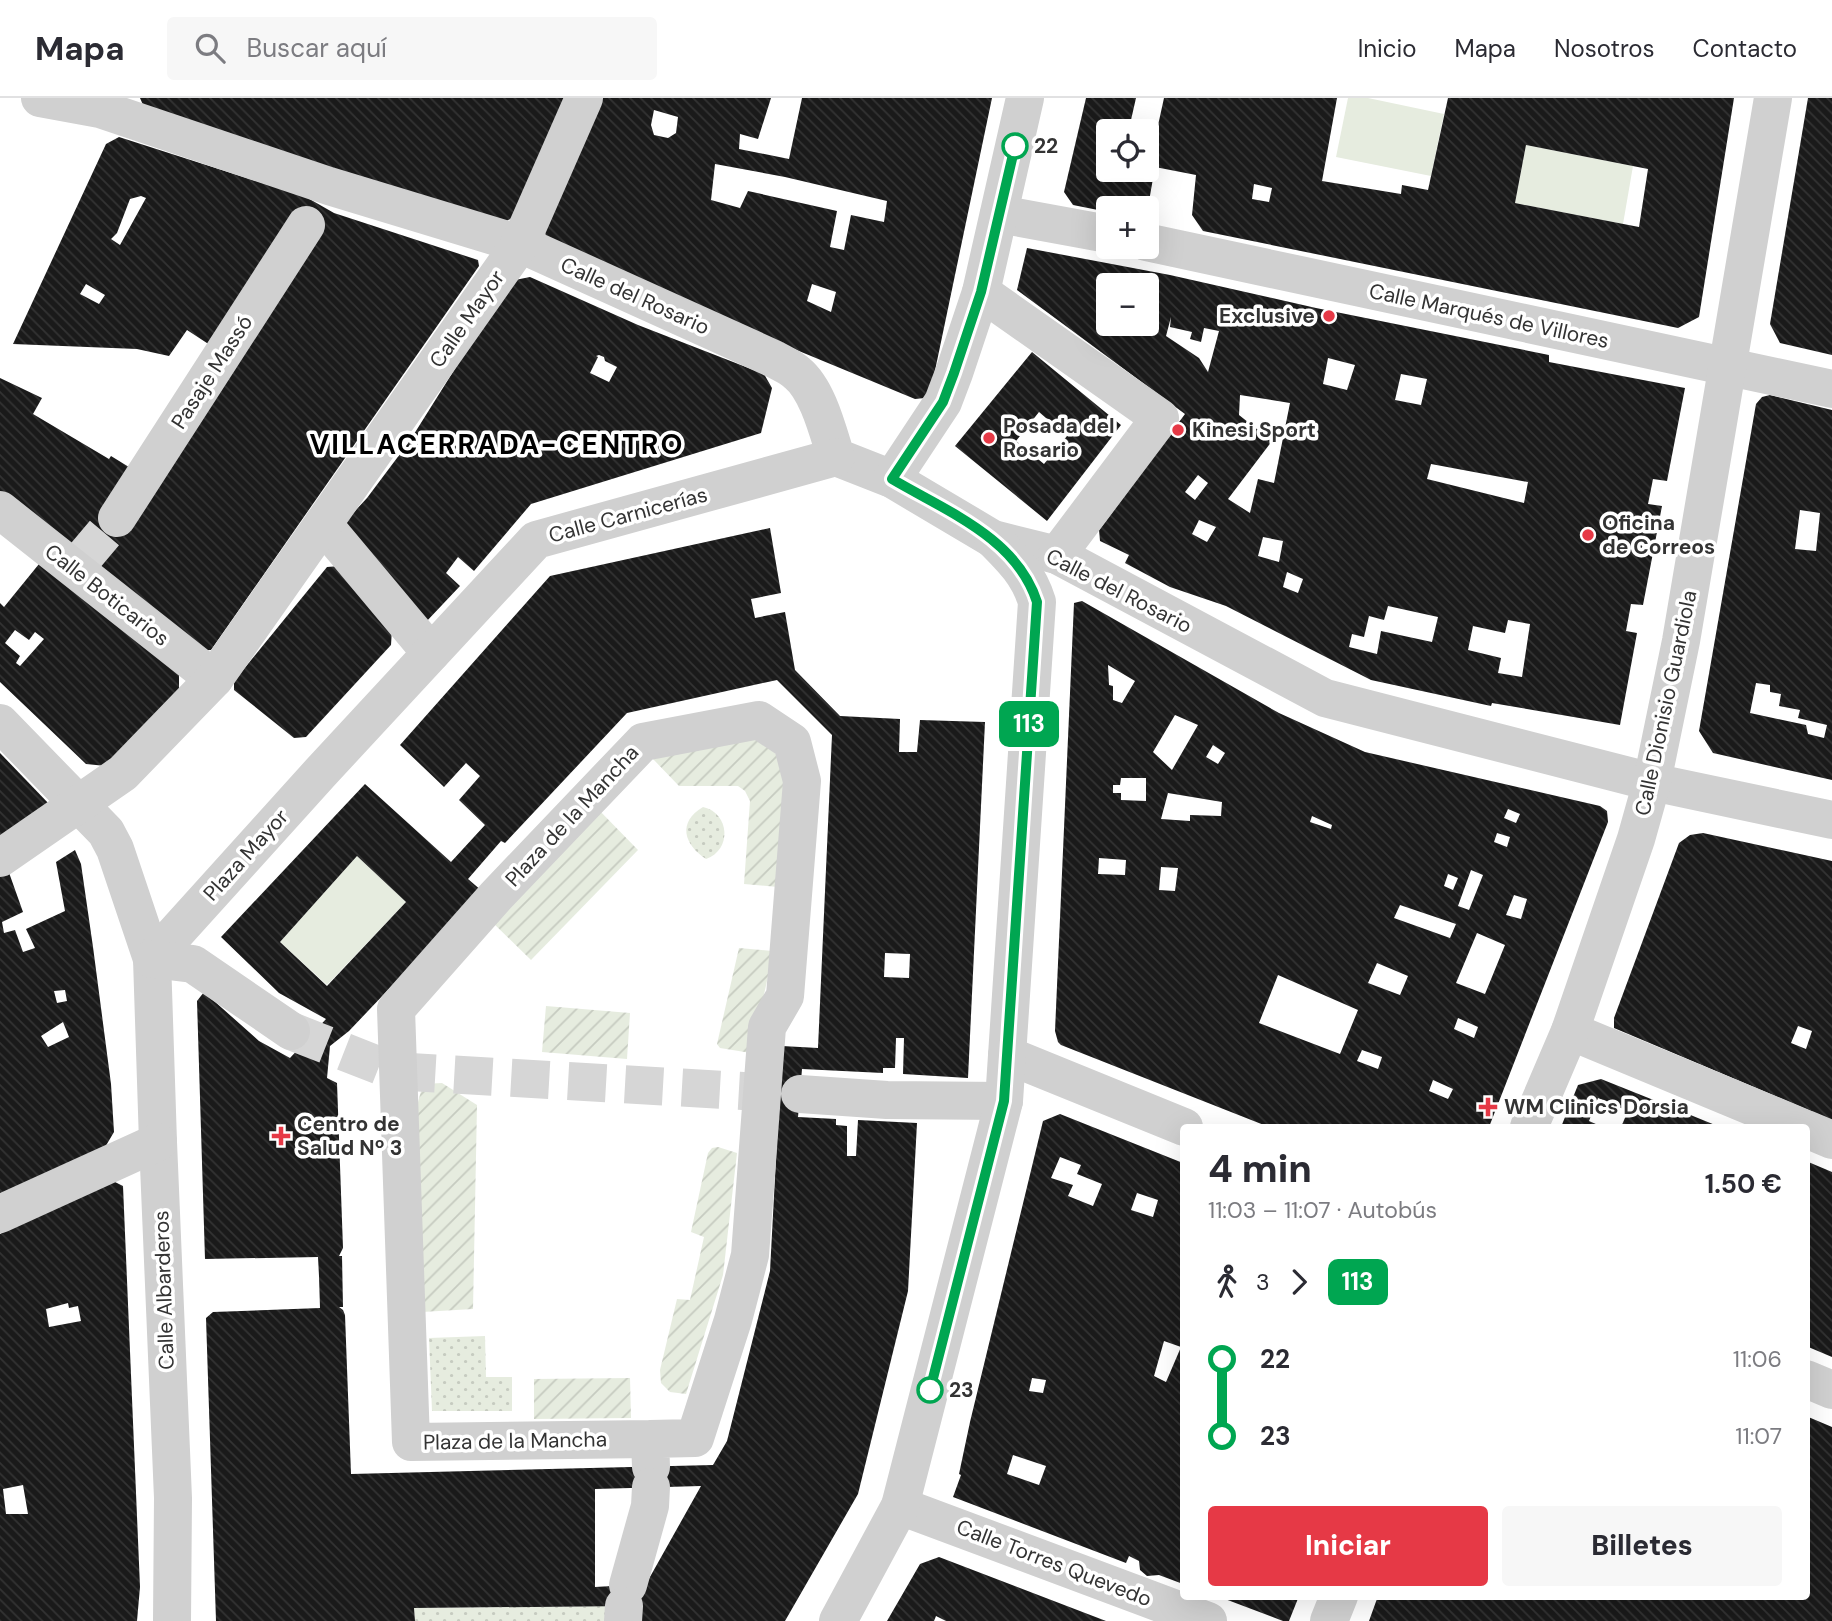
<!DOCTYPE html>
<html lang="es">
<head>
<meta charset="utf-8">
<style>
	body { margin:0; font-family:"DM Sans",sans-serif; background:#f7f7f7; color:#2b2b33; height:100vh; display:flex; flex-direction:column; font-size:26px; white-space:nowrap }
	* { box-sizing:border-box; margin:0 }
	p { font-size:23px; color:#7c7c81 }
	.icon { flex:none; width:38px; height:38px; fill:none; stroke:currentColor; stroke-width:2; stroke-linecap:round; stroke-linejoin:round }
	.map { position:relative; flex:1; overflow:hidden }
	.panel { position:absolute; left:1180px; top:1026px; width:630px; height:476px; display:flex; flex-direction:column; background:#fff; border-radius:7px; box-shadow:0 7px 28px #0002 }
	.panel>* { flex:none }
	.badge { padding:0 14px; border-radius:10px; font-size:24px; line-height:46px }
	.fabs { position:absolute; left:1096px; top:21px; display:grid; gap:14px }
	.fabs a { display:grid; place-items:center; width:63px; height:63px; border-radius:7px; background:#fff; box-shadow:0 7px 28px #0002; font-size:35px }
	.map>.badge { position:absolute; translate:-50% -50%; box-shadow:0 0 0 4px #fff }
	.legs { display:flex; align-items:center; gap:10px; height:77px; padding:0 28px; font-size:23px }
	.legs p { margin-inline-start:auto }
	.headline { display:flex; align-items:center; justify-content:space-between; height:119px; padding:0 28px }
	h1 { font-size:38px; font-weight:800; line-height:52px }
	.cta { display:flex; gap:14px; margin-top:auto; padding:14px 28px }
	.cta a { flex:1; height:80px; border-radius:7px; background:#e63946; color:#fff; font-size:28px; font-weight:800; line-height:80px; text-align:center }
	.cta a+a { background:#f7f7f7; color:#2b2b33 }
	ul { padding:0 28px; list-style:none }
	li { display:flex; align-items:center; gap:24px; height:77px; font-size:26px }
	li i { display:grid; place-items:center; width:10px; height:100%; margin:0 9px; background:currentColor }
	li i::after { content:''; width:18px; height:18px; margin:-9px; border:5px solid; border-radius:50%; background:#fff }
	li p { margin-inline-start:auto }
	li:first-child i { background:linear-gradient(#0000 50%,currentColor 0) }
	li:last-child i { background:linear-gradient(currentColor 50%,#0000 0) }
	header { display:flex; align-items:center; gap:42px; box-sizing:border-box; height:98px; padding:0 35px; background:#fff; border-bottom:2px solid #e1e1e2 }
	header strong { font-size:33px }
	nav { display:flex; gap:38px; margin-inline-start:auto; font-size:24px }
	.search { width:490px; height:63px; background:#f7f7f7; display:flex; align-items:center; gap:18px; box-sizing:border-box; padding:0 24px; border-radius:7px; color:#7c7c81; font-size:26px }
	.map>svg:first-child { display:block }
	.park { fill:url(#park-dots) }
	.garden { fill:url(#garden-furrows) }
	.pitch { fill:#e6ecdf }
	.building { fill:url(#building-back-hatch); fill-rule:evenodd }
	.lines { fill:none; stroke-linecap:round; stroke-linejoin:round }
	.minor-tunnel { stroke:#d6d6d6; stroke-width:38; stroke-dasharray:38 19; stroke-linecap:butt }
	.minor { stroke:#d0d0d0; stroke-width:38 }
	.line-1-casing { stroke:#fff; stroke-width:16 }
	.line-1 { stroke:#00a651; stroke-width:10 }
	.stop-1-dot { fill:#fff; stroke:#00a651; stroke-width:3.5 }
	.poi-dot { fill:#e63946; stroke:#fff; stroke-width:2.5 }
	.labels { text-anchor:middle; stroke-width:7; stroke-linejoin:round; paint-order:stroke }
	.stop-label { font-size:21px; font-weight:bold; fill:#333; stroke:#fff; text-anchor:start }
	.street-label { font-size:21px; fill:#333; stroke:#fff }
	.poi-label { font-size:21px; font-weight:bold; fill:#333; stroke:#fff; text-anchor:start }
	.district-label { font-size:28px; font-weight:bold; letter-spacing:2px; fill:#000; stroke:#fff }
</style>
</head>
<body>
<header>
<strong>Mapa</strong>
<div class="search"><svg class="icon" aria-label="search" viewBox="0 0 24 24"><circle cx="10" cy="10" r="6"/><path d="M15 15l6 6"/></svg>Buscar aquí</div>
<nav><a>Inicio</a><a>Mapa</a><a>Nosotros</a><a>Contacto</a></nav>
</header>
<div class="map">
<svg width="1832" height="1523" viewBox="0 0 1832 1523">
	<defs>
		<pattern id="park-dots" width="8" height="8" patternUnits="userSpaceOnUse" patternTransform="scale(1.75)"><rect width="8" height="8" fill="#e6ecdf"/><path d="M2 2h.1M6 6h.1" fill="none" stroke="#c6cbc0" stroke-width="1.8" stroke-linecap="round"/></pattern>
		<pattern id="garden-furrows" width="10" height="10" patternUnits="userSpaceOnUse" patternTransform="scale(1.75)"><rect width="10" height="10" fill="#e6ecdf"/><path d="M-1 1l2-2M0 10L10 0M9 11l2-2" fill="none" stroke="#c6cbc0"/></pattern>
		<pattern id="building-back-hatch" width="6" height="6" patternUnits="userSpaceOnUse" patternTransform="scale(1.75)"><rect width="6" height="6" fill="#1a1a1a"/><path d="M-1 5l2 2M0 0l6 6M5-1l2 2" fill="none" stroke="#333"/></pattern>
	</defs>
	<rect width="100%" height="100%" fill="#fff"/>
	<g class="park">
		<path d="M703 709C730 715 732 752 706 761 684 747 677 724 703 709Z"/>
		<path d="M485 1238 486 1279H512V1313H432L429 1240Z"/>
		<path d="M612 1508V1523H415L414 1510Z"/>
	</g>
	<g class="garden">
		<path d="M762 638 787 671 778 789 744 786 750 703 745 693 738 688H679L653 661Z"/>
		<path d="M595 708 638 752 531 862 489 821Z"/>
		<path d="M739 850 772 853 773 856 751 955 720 950 717 946Z"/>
		<path d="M546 908 630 915 627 961 542 954Z"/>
		<path d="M442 985 477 1007 473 1211 422 1214 415 1015 423 986Z"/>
		<path d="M718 1049 737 1055 723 1177 686 1296 670 1294 661 1285 660 1272 677 1201 690 1202 704 1139 691 1134 708 1055 712 1050Z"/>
		<path d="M630 1280 631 1320 534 1321V1281Z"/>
	</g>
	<g class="pitch">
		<path d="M1348 0H1368L1444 16 1431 78 1336 59Z"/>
		<path d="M1526 47 1633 68 1623 126 1515 105Z"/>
		<path d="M357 758 406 804 327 887 280 844Z"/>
	</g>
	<g class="building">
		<path d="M140 0H571L519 116 496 129 146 14Z"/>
		<path d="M599 0H771L758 41 740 36 739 51 789 61 802 0H992L932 287 925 300 915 301 548 149 543 125ZM654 12 678 19 676 35 668 40 654 37 651 27ZM715 66 785 79 887 103 884 124 851 117 844 152 830 149 837 113 748 93 740 110 711 102ZM812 186 836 194 831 214 807 203Z"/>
		<path d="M1086 0H1136L1131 22 1144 24 1143 29 1157 32 1164 0H1337L1322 83 1401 96 1402 87 1428 92 1448 0H1734L1699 219 1678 230 1203 133 1192 117 1196 77 1155 69 1148 109 1145 110H1108V114L1073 107 1064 94ZM1108 33H1146V72H1108ZM1526 47 1648 71 1639 129 1515 105ZM1254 86 1272 90 1269 104 1252 101Z"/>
		<path d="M1808 0H1832V257L1780 245 1770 226Z"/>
		<path d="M119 39 306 99 334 115 478 162 479 168 211 552 191 553 0 399V280L42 300 33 316 109 361 111 358 137 374 213 249 187 232 169 258 137 251 13 246 106 46ZM141 98 146 100 120 147 111 141 117 135 130 101ZM86 186 105 197 99 206 80 196Z"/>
		<path d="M1027 150 1170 177 1316 210 1549 257V264L1685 290 1667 383 1653 381 1648 406 1662 408 1643 507 1631 506 1626 533 1637 535 1620 627 1492 605 1491 608 1371 582 1226 508 1170 489 1125 465 1129 457 1100 443 1099 432 1185 316 1017 192ZM1108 187H1146V226H1108ZM1171 219 1170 229 1192 234 1190 241 1201 244 1204 230 1219 233 1208 274 1199 260 1166 238ZM1328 260 1355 267 1347 292 1323 286ZM1401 276 1427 281 1421 307 1395 302ZM1240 297 1290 305 1274 385 1258 381 1250 415 1228 401 1272 343 1239 317ZM1431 366 1528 384 1524 405 1427 381ZM1198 377 1208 385 1195 402 1185 394ZM1199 422 1216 429 1207 444 1192 436ZM1263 439 1283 443 1279 464 1258 458ZM1287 474 1303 481 1298 495 1283 489ZM1388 508 1438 519 1432 544 1381 533 1377 556 1349 549 1352 536 1364 539 1369 518 1384 522ZM1508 522 1530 526 1522 579 1498 575 1501 560 1468 552 1473 528 1505 535Z"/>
		<path d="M530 179 638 227 764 276 772 290 761 335 531 406 474 473 458 459 446 475 460 488 425 525 342 427 367 400 409 344 510 183ZM599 257 604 259 605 263 617 269 609 284 590 275 598 259 596 258Z"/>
		<path d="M1032 254 1121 327 1047 423 955 348ZM1039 314 1067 338 1044 366 1016 343Z"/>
		<path d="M1770 297 1832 312V682L1713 655 1699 633 1756 306 1762 299ZM1800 412 1820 415 1816 453 1795 451ZM1756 585 1770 587V594L1781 596 1779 608 1800 612 1798 620 1827 627 1824 640 1808 636 1806 627 1750 615Z"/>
		<path d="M770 430 781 495 751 501 755 520 785 514 795 572 840 618 900 621 899 654H917L920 622 985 624 968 980 903 976 904 940H896L895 970H883V975L802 971 798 1019 836 1021V1027L847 1028V1058H856L858 1022 917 1025 908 1193 858 1396 785 1523H636L633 1508 414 1510 415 1523H216L206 1220 213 1214 320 1210 319 1178 318 1159 205 1161 197 903 204 894 259 943 290 960 326 921 279 895 221 839 365 686 451 764 485 727 459 702 480 678 466 665 444 689 400 647 550 478ZM777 582 832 637 818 950 782 948 770 1173 727 1343 713 1367 351 1376 345 1217 343 1212 339 1209H343L342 1158H339L343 1150 337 985 327 980 330 948 349 933 482 793 468 781 501 743 505 745 627 615ZM357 758 406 804 327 888 280 844ZM885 855 910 856 909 880 884 879ZM701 1388 646 1486 595 1489V1391Z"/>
		<path d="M39 466 179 574V593L106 668 86 666 0 584V505L4 509ZM15 532 29 542 35 534 44 541 20 568 16 565 20 558 5 545Z"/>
		<path d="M340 468 392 530 391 547 306 639 294 640 234 592V583L327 469Z"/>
		<path d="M1082 503 1279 615 1365 654 1600 708 1607 713 1608 724 1489 1029H1269L1061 947 1058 944 1055 933 1074 505ZM1108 567 1135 583 1122 605 1113 602V588L1109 587ZM1175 617 1198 627 1172 672 1153 654ZM1213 647 1225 655 1218 666 1206 659ZM1121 680H1146V703L1121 702V695H1113V687H1120ZM1168 695 1222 704 1221 718 1190 717V723L1161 721ZM1508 711 1520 716 1516 725 1504 720ZM1312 718 1332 727 1331 731 1310 724ZM1497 735 1510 739 1507 749 1494 744ZM1099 760 1126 762 1125 777 1098 776ZM1161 769 1178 770 1175 793 1159 792ZM1471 772 1483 777 1469 812 1458 808ZM1448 776 1458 780 1453 792 1444 788ZM1514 797 1527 801 1521 821 1506 817ZM1400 807 1456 826 1450 840 1394 820ZM1477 835 1505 847 1485 896 1456 885ZM1377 865 1408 878 1400 897 1368 885ZM1278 877 1358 912 1340 956 1259 925ZM1458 920 1478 929 1474 940 1454 931ZM1362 952 1382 959 1378 971 1357 963ZM1433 982 1453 991 1448 1001 1429 993Z"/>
		<path d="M0 655 51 708 0 743Z"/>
		<path d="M1703 735 1832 763V1022L1614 930V920L1679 745 1690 737ZM1798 928 1812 933 1806 951 1791 945Z"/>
		<path d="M75 752 81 766 93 849 111 986 114 1034 104 1051 0 1096V773L7 769 23 814 2 824 4 835 15 832 23 854 35 850 26 831 65 813 56 764ZM65 892 67 903 57 905 54 893ZM63 924 69 939 48 949 41 938Z"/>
		<path d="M1601 981 1661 1005 1720 1029H1621L1628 1013 1598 1000 1589 1023 1598 1027 1597 1029H1561L1578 987Z"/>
		<path d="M1060 1016 1183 1065V1486L1159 1477 1147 1478 1140 1472 1139 1463 1129 1458 1126 1465 953 1399 961 1377 959 1376 970 1324 1043 1023ZM1060 1059 1081 1067 1077 1076 1102 1086 1093 1108 1068 1098 1073 1087 1051 1080ZM1137 1095 1158 1102 1153 1119 1131 1112ZM1164 1243 1181 1249 1166 1284 1154 1278ZM1032 1280 1046 1282 1043 1295 1029 1293ZM1013 1357 1046 1368 1039 1387 1007 1376Z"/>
		<path d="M1806 1063 1832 1074V1259L1806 1248Z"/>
		<path d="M113 1083 123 1088 140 1489 137 1523H0V1136ZM68 1205 69 1210 78 1208 81 1223 49 1229 46 1211ZM23 1387 28 1416H6L3 1391Z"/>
		<path d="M1806 1318 1832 1329V1523H1369L1378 1498H1806Z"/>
		<path d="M939 1459 1106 1523H946L936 1518 934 1523H887L920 1466Z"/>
		<path d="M1217 1498H1299L1289 1523H1283Z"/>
	</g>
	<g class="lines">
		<g class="minor-tunnel">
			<path d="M80 464 117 420"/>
			<path d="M291 933 393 973 794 996"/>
		</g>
		<g class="minor">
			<path d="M40 0 100 11 329 88 520 146 774 261C781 265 791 269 797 275 818 292 828 334 836 359L892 381 993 441 1057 457 1325 600 1652 684 1832 722"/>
			<path d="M999 116 1108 136"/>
			<path d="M1146 144 1832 291"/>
			<path d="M981 194 1160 320 1057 457"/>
			<path d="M892 381 943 304 954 275 981 194 1025 0"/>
			<path d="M0 412 214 581"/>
			<path d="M117 420 306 127"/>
			<path d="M323 426 431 555"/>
			<path d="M0 625 106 734 115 751 152 861 158 1044 173 1400 172 1523"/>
			<path d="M0 760 123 675 214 581 520 146 584 0"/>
			<path d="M152 861 320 675 536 442 836 359"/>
			<path d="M152 861 193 866 291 933"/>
			<path d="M1570 933 1801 1029"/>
			<path d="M1007 957 1184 1029"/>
			<path d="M800 996 887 1002 1004 1003"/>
			<path d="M1529 1029 1570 933 1636 741 1652 684 1681 543 1773 0"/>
			<path d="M1806 1031 1832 1042"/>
			<path d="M0 1116 158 1044"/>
			<path d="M1806 1281 1832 1292"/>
			<path d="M650 1341 411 1344 396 911 496 798 643 644 759 622 792 644 802 683 785 898 767 929 750 1157 733 1222 695 1340 650 1341 651 1369"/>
			<path d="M900 1408 1208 1523"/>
			<path d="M628 1487 650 1408 651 1389"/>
			<path d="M623 1523 624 1508"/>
			<path d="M838 1523 900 1408 1004 1003 1037 504C1029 477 1013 461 993 441"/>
			<path d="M1329 1523 1339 1498"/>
		</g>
	</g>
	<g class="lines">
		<defs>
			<path id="line-1" d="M930 1292 1004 1003 1037 504C1017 440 946 413 892 381L943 304 954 275 981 194 1015 48"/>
		</defs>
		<use href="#line-1" class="line-1-casing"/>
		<use href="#line-1" class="line-1"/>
	</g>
	<g class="stop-1-dot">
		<circle cx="1015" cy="48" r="12"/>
		<circle cx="930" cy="1292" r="12"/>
	</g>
	<g class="poi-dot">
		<circle cx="1329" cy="218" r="7"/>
		<circle cx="1178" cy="332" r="7"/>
		<circle cx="989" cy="340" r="7"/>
		<circle cx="1588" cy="437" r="7"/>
		<path d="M1484.5 998.5h7v7h7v7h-7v7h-7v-7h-7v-7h7z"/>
		<path d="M277.5 1027.5h7v7h7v7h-7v7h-7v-7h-7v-7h7z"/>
	</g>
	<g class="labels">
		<g class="stop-label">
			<text x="1034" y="55">22</text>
			<text x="949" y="1299">23</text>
		</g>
		<g class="street-label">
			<text transform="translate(635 198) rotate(24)" y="7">Calle del Rosario</text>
			<text transform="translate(1489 218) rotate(12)" y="7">Calle Marqués de Villores</text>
			<text transform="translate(467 221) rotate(-55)" y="7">Calle Mayor</text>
			<text transform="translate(212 274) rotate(-57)" y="7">Pasaje Massó</text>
			<text transform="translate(628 417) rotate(-15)" y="7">Calle Carnicerías</text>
			<text transform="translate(1119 493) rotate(27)" y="7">Calle del Rosario</text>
			<text transform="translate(107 497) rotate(38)" y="7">Calle Boticarios</text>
			<text transform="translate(1666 605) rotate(-78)" y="7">Calle Dionisio Guardiola</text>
			<text transform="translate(572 718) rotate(-47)" y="7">Plaza de la Mancha</text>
			<text transform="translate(246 757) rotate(-48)" y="7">Plaza Mayor</text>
			<text transform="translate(164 1192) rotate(-92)" y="7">Calle Albarderos</text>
			<text transform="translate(515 1343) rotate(-1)" y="7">Plaza de la Mancha</text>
			<text transform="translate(1054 1465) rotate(21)" y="7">Calle Torres Quevedo</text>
		</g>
		<g class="poi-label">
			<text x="1315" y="225" text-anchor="end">Exclusive</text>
			<text x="1003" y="335">Posada del<tspan x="1003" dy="24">Rosario</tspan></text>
			<text x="1192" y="339">Kinesi Sport</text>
			<text x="1602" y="432">Oficina<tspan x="1602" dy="24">de Correos</tspan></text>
			<text x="1504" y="1016">WM Clinics Dorsia</text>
			<text x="297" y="1033">Centro de<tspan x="297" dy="24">Salud Nº 3</tspan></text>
		</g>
		<g class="district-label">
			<text x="497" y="356">VILLACERRADA-CENTRO</text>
		</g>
	</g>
</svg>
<div class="fabs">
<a><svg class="icon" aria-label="locate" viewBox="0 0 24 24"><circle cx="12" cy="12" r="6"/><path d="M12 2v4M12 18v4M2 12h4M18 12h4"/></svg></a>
<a>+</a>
<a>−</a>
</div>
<b class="badge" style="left:1029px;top:626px;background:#00a651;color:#fff">113</b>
<section class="panel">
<div class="headline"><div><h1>4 min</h1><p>11:03 – 11:07 · Autobús</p></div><b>1.50 €</b></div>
<div class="legs"><svg class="icon" aria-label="walk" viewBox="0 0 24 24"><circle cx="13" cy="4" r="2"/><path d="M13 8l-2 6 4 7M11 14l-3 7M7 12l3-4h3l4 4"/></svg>3<svg class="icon" aria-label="forward" viewBox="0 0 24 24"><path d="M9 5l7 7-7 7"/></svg><b class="badge" style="background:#00a651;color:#fff">113</b></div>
<ul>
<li><i style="color:#00a651"></i><b>22</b><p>11:06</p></li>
<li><i style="color:#00a651"></i><b>23</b><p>11:07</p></li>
</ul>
<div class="cta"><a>Iniciar</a><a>Billetes</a></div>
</section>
</div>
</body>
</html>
